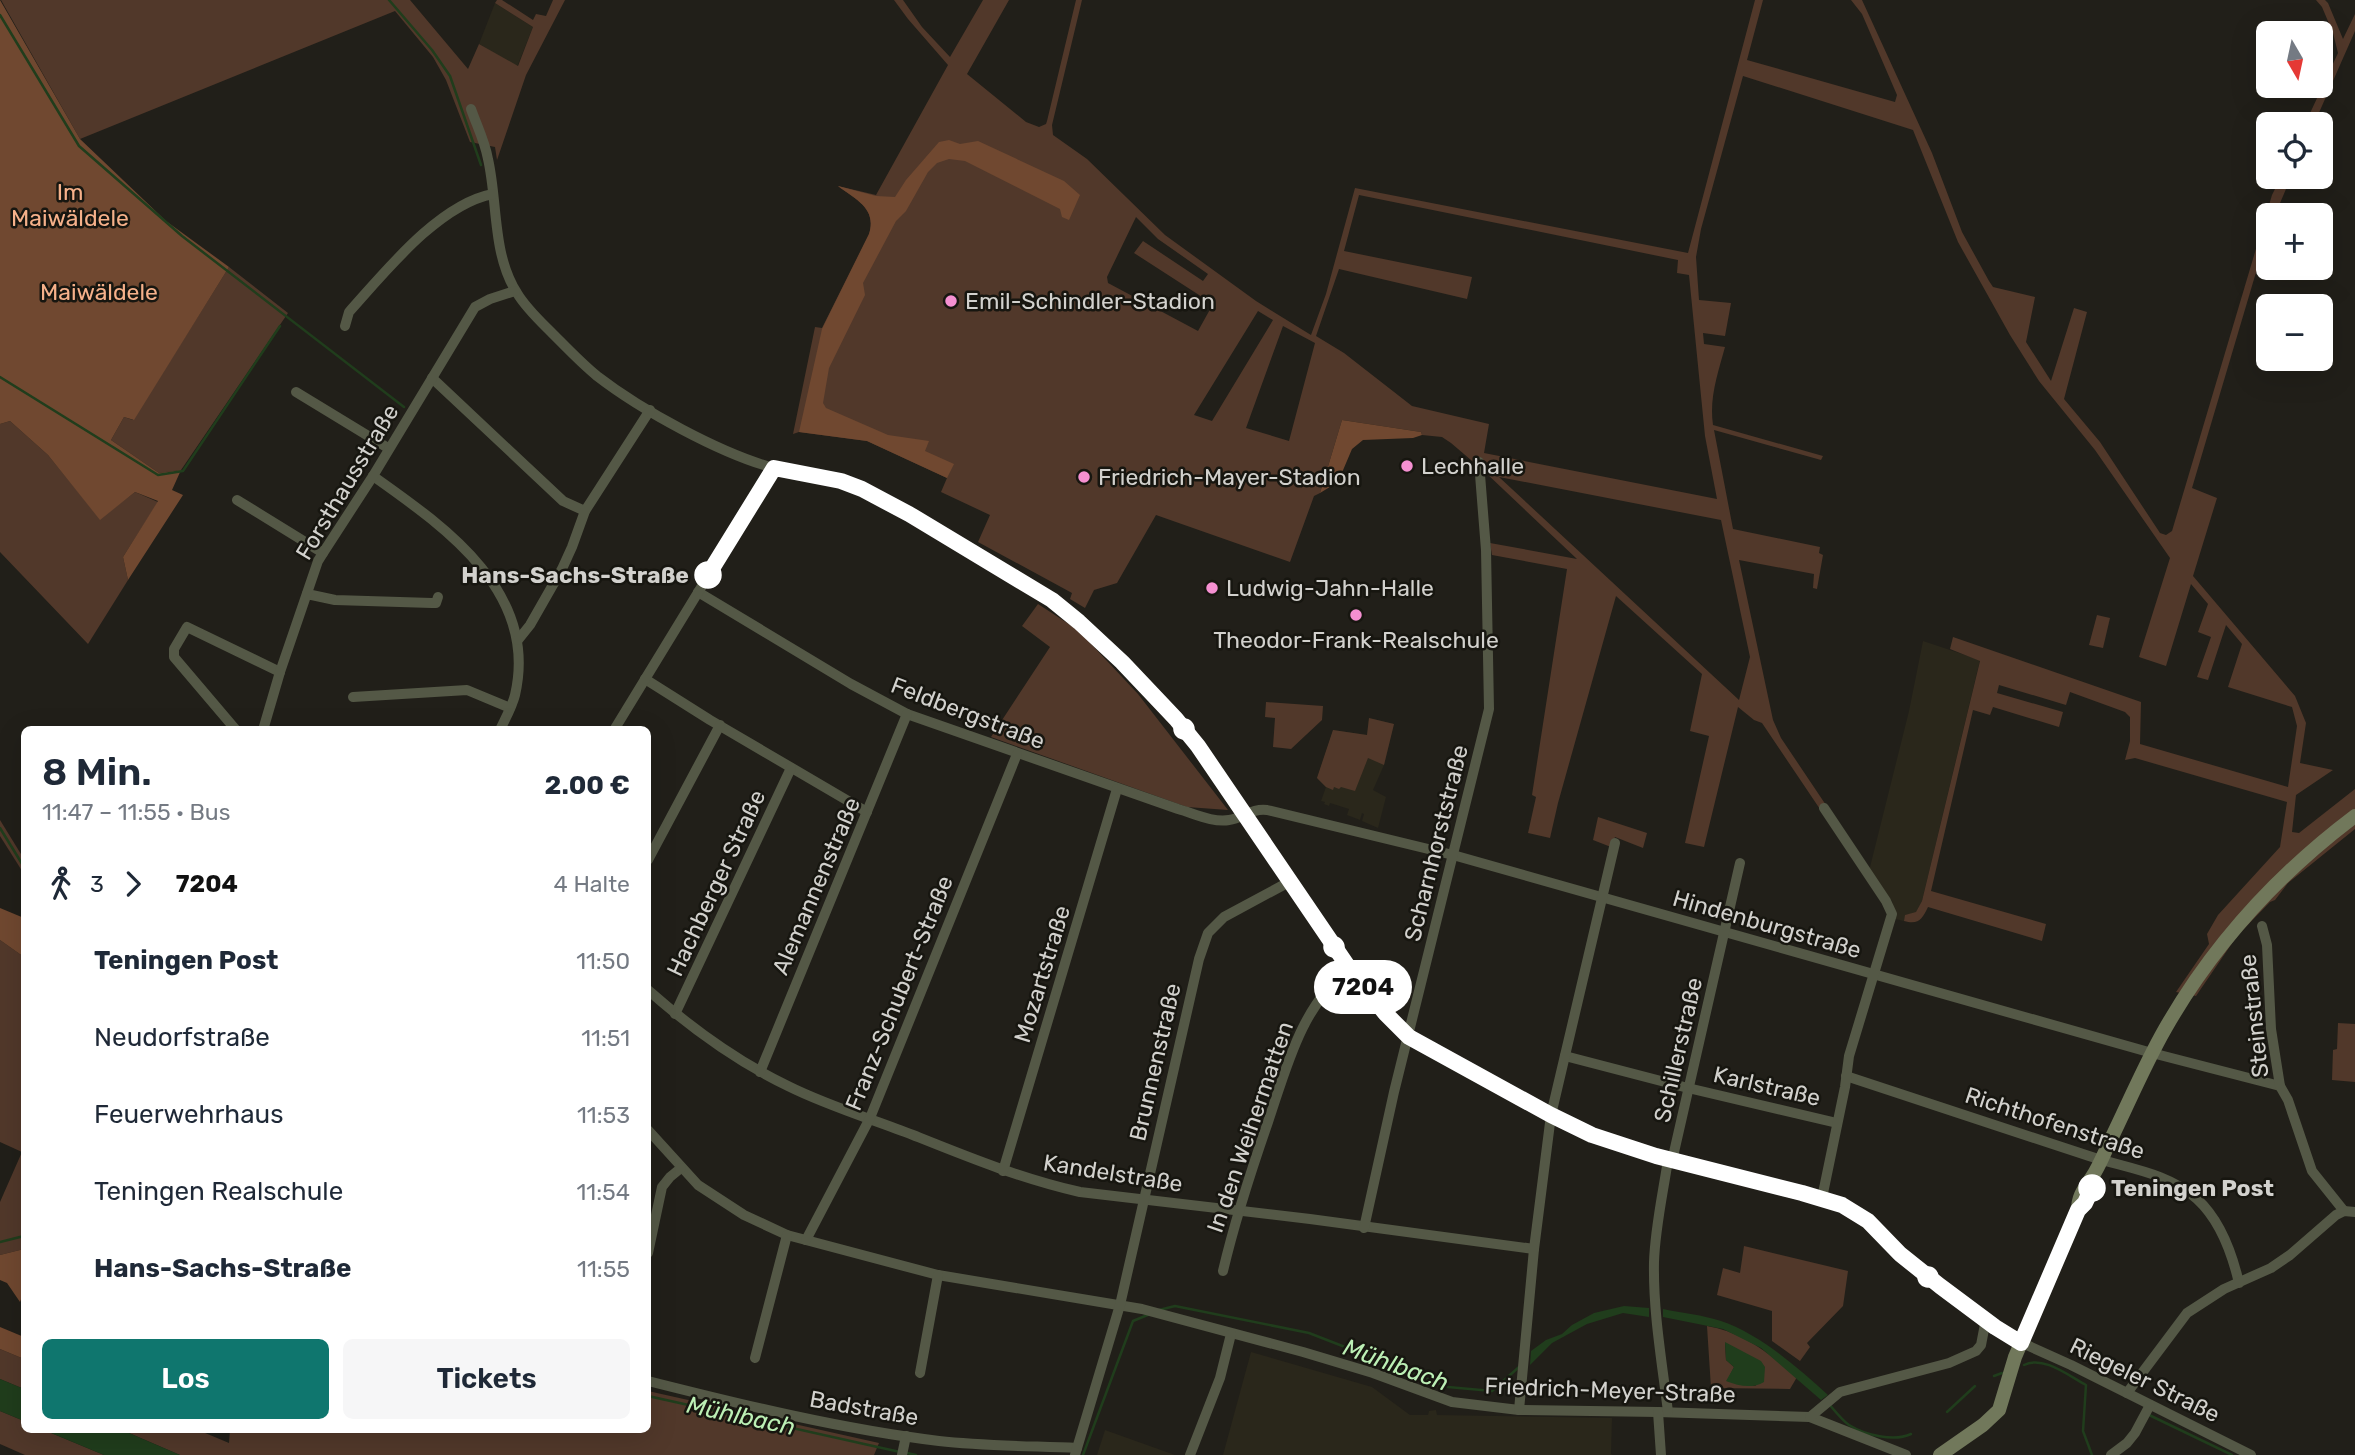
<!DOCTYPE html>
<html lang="de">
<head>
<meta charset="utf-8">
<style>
	body { margin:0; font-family:Rubik,sans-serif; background:#f6f6f7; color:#1f2937; height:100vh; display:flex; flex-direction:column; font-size:26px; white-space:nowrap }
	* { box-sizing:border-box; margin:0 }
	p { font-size:23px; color:#747a83 }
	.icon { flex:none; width:38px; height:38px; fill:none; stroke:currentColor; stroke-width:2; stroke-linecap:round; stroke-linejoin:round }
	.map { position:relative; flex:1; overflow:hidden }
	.side { position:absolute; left:21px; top:726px; width:630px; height:707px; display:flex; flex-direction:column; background:#fff; border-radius:10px; box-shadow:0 7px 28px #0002 }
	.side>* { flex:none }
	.badge { padding:0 14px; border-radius:23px; font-size:24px; line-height:46px }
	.needle { width:46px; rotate:171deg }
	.fabs { position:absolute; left:2256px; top:21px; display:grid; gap:14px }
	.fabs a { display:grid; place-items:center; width:77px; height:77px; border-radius:10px; background:#fff; box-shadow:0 7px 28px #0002; font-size:35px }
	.map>.badge { position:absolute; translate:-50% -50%; box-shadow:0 0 0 4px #fff }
	.legs { display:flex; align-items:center; gap:10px; height:77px; padding:0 21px; font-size:23px }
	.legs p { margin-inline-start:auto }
	.head { display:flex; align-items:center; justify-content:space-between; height:119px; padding:0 21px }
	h1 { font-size:38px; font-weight:600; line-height:52px }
	.primary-button { display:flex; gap:14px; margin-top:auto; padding:14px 21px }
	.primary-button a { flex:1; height:80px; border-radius:10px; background:#0f766e; color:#fff; font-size:28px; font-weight:600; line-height:80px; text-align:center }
	.primary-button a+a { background:#f6f6f7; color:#1f2937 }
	ul { padding:0 21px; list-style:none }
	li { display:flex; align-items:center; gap:24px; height:77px; font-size:26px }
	li i { display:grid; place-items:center; width:10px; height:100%; margin:0 9px; background:currentColor }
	li i::after { content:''; width:18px; height:18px; margin:-9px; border:5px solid; border-radius:50%; background:#fff }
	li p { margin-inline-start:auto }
	li:first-child i { background:linear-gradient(#0000 50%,currentColor 0) }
	li:last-child i { background:linear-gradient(currentColor 50%,#0000 0) }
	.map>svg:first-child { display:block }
	.built { fill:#2a271b }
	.green { fill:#51382a; fill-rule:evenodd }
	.forest { fill:#704830 }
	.water { fill:#203d1c }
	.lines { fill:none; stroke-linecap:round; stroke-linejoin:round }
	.stream { stroke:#203d1c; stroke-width:2.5 }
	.street { stroke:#545846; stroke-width:10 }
	.secondary { stroke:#71785b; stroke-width:14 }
	.line-1-casing { stroke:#fff; stroke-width:16 }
	.line-1 { stroke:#fff; stroke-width:10 }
	.poi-dot { fill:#f590d1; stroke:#171610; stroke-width:2.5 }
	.stop-1-dot { fill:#fff; stroke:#fff; stroke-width:3.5 }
	.labels { text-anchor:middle; stroke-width:5; stroke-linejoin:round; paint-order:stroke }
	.park-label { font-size:23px; fill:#f6b18a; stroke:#171610 }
	.poi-label { font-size:23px; fill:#d2d1cd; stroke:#171610; text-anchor:start }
	.street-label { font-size:23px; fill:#d2d1cd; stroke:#171610 }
	.stop-label { font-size:23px; font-weight:bold; fill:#d2d1cd; stroke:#171610; text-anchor:end }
	.water-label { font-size:24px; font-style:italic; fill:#bcf0b5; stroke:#171610 }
</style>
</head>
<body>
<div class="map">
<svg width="2355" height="1455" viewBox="0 0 2355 1455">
	<rect width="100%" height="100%" fill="#211f19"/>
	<g class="built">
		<path d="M495 3 533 27 517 67 479 44Z"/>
		<path d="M1923 641 1980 660 1922 901 1916 913 1906 915 1904 921 1895 919 1892 901 1869 871 1909 711Z"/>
		<path d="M1369 718 1394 724 1384 765 1373 790 1386 797 1378 828 1362 821 1364 814 1362 813 1360 820 1347 815 1349 809 1330 803 1329 806 1324 804 1325 802 1321 801 1326 787 1317 778 1333 730 1367 735Z"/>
		<path d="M1251 1352 1372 1387 1410 1415H1428L1429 1411 1436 1410 1437 1415 1612 1418 1611 1454 1613 1455H1223Z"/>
		<path d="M1105 1430 1175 1455H1097Z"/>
	</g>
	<g class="green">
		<path d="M1 0H410L468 69 479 44 518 66 533 27 495 3 497 0H502L533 20 536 14 546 16 553 0H565L526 75 497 160 495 147 470 142 446 80 433 57 395 11 80 139Z"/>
		<path d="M894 0H903L922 27 950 57 983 0H1009L967 74 1026 122 1039 127 1046 124 1047 121 1076 0H1082L1052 125 1053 135 1087 159 1165 235 1256 301 1311 335 1326 294 1355 188 1688 253 1755 0H1763L1747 60 1895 102 1897 95 1862 14 1851 0H1862L1932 153 1962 232 1989 281 1993 287 2035 297 2026 342 2051 381 2074 308 2087 312 2064 399 2100 442 2160 533 2166 535 2172 531 2272 195 2281 177H2291L2275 215H2268V232L2192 488 2217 498 2193 576 2295 696 2306 723 2300 763 2333 770 2296 795 2292 832 2299 833 2355 789V829L2288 883 2275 900 2270 902 2237 936 2196 996 2176 992 2209 944 2207 934 2218 915 2280 847 2287 802 2135 758 2125 760 2130 741V717L2125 712 2070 692 2066 705 1999 685 1997 693 2063 712 2059 727 1993 707 1990 715 1973 710 1931 891 2046 924 2042 941 1928 907C1922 919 1919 925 1904 921L1905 915 1916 912 1922 901 1980 661 1950 649 1953 637 2141 702 2140 744 2288 787 2297 726 2292 707 2228 687 2242 644 2226 625 2208 680 2197 677 2211 637 2198 632 2208 604 2191 584 2166 666 2139 657 2170 558 2095 450 2039 381 2010 335 1958 242 1913 130 1743 76 1701 229 1696 257 1699 300 1731 303 1725 336 1703 333 1704 344 1725 347C1718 373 1709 398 1713 425L1823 456 1821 460 1714 430 1733 529 1820 547 1819 553 1823 555 1817 589 1813 588 1814 574 1739 560 1773 720 1781 738 1836 820 1830 824 1762 723 1754 720 1738 707 1704 847 1685 843 1709 736 1690 731 1702 674 1616 596 1558 803 1550 838 1528 833 1536 797 1532 795 1567 569 1492 555 1490 543 1577 559 1485 472 1451 443 1442 437 1422 435 1421 432 1342 420 1320 493 1314 496 1290 562 1156 515 1117 583 1094 590 1085 608 1070 599 1072 593 978 542 990 515 941 492 947 478 867 441 799 432 793 434 815 327 822 328 869 234C877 208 856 200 838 186L876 195 948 65 908 19ZM1359 195 1678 260 1677 273 1689 275 1705 436 1717 499 1484 453 1489 424 1412 406 1344 353 1316 336 1339 269 1467 299 1472 277 1344 251ZM1136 217 1158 239 1208 274 1203 281 1143 241 1134 253 1213 304 1198 331 1108 283 1107 277ZM1258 311 1273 320 1212 421 1194 415ZM1283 326 1315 343 1289 441 1246 428ZM1499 477 1721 520 1750 657 1739 700Z"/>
		<path d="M2316 0H2325L2328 3 2343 39 2355 14V31L2314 124H2305L2338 53 2333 33 2322 7Z"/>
		<path d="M229 267 288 313 181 470 159 473 111 440 124 417 133 420Z"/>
		<path d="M10 421 48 455 100 519 135 492 158 502 123 557 128 580 88 644 0 552V424Z"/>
		<path d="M1038 604 1078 630 1138 694 1228 810 1187 807 991 737 1050 647 1022 626Z"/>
		<path d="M2097 615 2110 618 2103 648 2089 645Z"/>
		<path d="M1266 702 1323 706 1322 720 1291 749 1273 747 1275 718 1265 717Z"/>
		<path d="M1369 718 1394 724 1384 765 1368 758 1355 791 1341 787 1339 789 1334 787 1333 790 1326 787 1317 778 1333 730 1367 735Z"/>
		<path d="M1598 817 1647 833 1643 848 1615 837 1611 847 1593 840Z"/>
		<path d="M0 820 24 859V874L0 836Z"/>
		<path d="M0 940 24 957V1249L0 1255V1202L22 1152 0 1142Z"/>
		<path d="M2338 1023 2355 1024V1082L2332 1080 2333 1050 2337 1049Z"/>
		<path d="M1744 1246 1848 1271 1843 1306 1807 1343 1810 1347 1800 1361 1772 1341V1311L1717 1295 1723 1268 1740 1273Z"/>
		<path d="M1707 1326C1743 1332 1770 1354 1797 1377L1790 1389 1711 1388ZM1725 1343 1756 1386 1727 1381 1734 1367 1726 1360Z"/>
		<path d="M0 1349 24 1359V1389L0 1379Z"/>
		<path d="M648 1391 879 1443 874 1455H180L122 1430H198L229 1443 230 1430H648Z"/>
		<path d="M0 1411 24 1421V1430H44L104 1455H25L0 1444Z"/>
	</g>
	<g class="forest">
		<path d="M0 0 80 139 166 221 229 267 134 420 124 417 111 440 159 473 181 470 172 490 183 495 128 580 123 557 158 501 135 492 100 520 48 455 10 421 0 424Z"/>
		<path d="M949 140 960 144 978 141 1064 181 1080 195 1069 220 1062 217 1060 209 965 161 949 159 937 163 928 172 906 211 896 221 863 283 865 295 829 368 823 403 826 408 888 435 929 441 925 451 954 464 947 478 867 441 799 432 822 329 869 234C877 208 856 200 838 186L876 196 895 197 906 180 939 142Z"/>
		<path d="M1342 420 1421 432 1422 435 1413 438 1363 440 1352 449 1338 482 1320 493Z"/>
		<path d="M0 908 24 918V957L0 940Z"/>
		<path d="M24 1249V1291L20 1302 7 1283 0 1280V1255Z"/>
		<path d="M0 1327 24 1337V1359L0 1349Z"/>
	</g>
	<g class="water">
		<path d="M1624 1306 1649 1308V1317L1623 1313 1587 1324 1552 1343 1530 1365 1531 1351 1546 1340 1562 1334 1572 1325 1594 1313Z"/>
		<path d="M1663 1309C1682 1313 1703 1315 1721 1321 1760 1334 1798 1368 1828 1395L1821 1400 1761 1348 1723 1329 1663 1317Z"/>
		<path d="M1725 1342 1761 1361 1765 1367 1764 1382C1752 1389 1739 1386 1726 1381L1734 1367 1726 1360Z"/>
		<path d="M0 1379 24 1389V1421L0 1411Z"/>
		<path d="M44 1430H122L180 1455H104Z"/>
	</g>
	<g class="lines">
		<g class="stream">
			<path d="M389 0 432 50 450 76 481 165"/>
			<path d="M0 15 79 146 182 236 404 407"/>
			<path d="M0 377 158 475 183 471 280 326"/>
			<path d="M0 828 24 867"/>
			<path d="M0 1242 24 1236"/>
			<path d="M1159 1310 1175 1306 1309 1333 1448 1387 1492 1391 1519 1367"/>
			<path d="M2024 1365C2043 1355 2069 1376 2086 1385L2083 1431 2092 1455"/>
			<path d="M1994 1376 2002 1373"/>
			<path d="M648 1396 900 1452"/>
			<path d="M1829 1404C1835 1411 1842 1420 1849 1425 1865 1435 1894 1442 1911 1434"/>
			<path d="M1947 1412 1975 1386"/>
			<path d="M2147 1414 2232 1455"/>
			<path d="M907 1453 916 1455"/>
			<path d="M1083 1455 1133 1321 1150 1314"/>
		</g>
		<g class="street">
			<path d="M471 109C477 126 485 142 488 159 498 203 492 254 517 293 526 308 539 320 551 332 566 347 581 363 597 376 641 410 721 454 774 468 804 476 833 476 861 489 895 505 926 525 958 544 989 563 1023 580 1053 601 1108 641 1156 693 1198 746L1349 968 1385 1013 1409 1037 1551 1115 1592 1135 1639 1152 1802 1193 1842 1205 1868 1221 1900 1254 1930 1278 2011 1338 2071 1365 2251 1455"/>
			<path d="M345 326 349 312C385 272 439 204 493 194"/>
			<path d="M432 378 563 501 585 511"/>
			<path d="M296 392 388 448"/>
			<path d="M373 476C445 527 539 592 515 695 512 707 505 719 500 730"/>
			<path d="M237 500 323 553"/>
			<path d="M698 592 851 684 907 714 1178 809C1193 813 1213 823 1229 820 1243 818 1252 808 1267 810L1453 855 2152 1053 2280 1086"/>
			<path d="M307 594 335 600 432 603H436L438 597"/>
			<path d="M518 640 530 625 562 569 572 547 585 511 650 410"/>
			<path d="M645 679 710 720 867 812"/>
			<path d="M353 697 467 690 510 708"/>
			<path d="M236 730 174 657V649L187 627 280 672"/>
			<path d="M263 730 280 672 318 561 323 553 373 476 475 307 490 299 515 291"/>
			<path d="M614 730 774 468"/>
			<path d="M648 860 720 725"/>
			<path d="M2262 926 2267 945 2271 1029 2280 1086 2288 1100 2312 1171 2344 1211"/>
			<path d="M648 990C691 1028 736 1061 788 1086 828 1106 872 1119 913 1135 968 1157 1022 1179 1080 1192L1310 1219 1534 1249"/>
			<path d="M675 1014 791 768"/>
			<path d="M1565 1056 1688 1088 1837 1123"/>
			<path d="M760 1072 907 714"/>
			<path d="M1846 1076C1927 1102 2008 1129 2089 1156 2125 1168 2167 1172 2197 1199 2220 1220 2232 1253 2239 1283"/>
			<path d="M648 1130 698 1185 744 1215 787 1235 938 1275 1142 1309 1303 1352 1373 1373 1452 1402 1519 1410 1658 1412 1810 1417 1906 1455"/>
			<path d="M1003 1171 1117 789"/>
			<path d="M1822 1198 1845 1087 1849 1056 1892 914 1886 901 1824 808"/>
			<path d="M1364 1228 1394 1092 1489 709 1486 550 1479 462"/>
			<path d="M806 1240 870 1118 1017 754"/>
			<path d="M648 1253 662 1187 670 1177 681 1168"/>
			<path d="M1223 1271C1235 1220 1251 1171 1268 1122 1287 1066 1301 1007 1349 968"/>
			<path d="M755 1358 787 1235"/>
			<path d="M920 1373 938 1275"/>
			<path d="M648 1381C743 1405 841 1429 939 1441 984 1446 1031 1446 1077 1448"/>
			<path d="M2127 1393 2187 1313 2224 1289 2271 1268 2290 1255 2336 1215 2344 1211 2355 1212"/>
			<path d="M1519 1410 1534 1249 1551 1115 1615 843"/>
			<path d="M1658 1412 1661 1455"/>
			<path d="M1668 1412C1662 1362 1653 1312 1654 1262 1655 1230 1662 1198 1667 1166L1672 1161 1740 863"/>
			<path d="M1810 1417 1840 1392 1949 1363 1976 1351 1981 1345 1986 1319"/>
			<path d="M902 1455 906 1436"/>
			<path d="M1075 1455 1120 1305 1199 959 1208 933 1224 917 1289 882"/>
			<path d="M1190 1455 1220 1378 1231 1334"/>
			<path d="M2111 1455 2127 1443 2135 1433 2150 1405"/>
		</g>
		<g class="secondary">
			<path d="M2078 1210C2078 1195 2085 1188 2092 1177 2100 1165 2105 1151 2111 1139 2129 1102 2145 1064 2165 1029 2213 945 2278 874 2355 816"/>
			<path d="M1940 1455 1983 1425 1999 1410 2015 1357 2077 1213 2085 1203"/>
		</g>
	</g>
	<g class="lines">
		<defs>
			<path id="line-1" d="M708 575 774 468 841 481 862 489 909 514 1052 600 1079 622 1122 662 1176 719 1198 746 1349 968 1385 1013 1409 1037 1551 1115 1592 1135 1656 1156 1802 1193 1842 1205 1868 1221 1900 1254 1940 1286 1995 1327 2021 1343 2078 1210 2085 1203 2092 1188"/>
		</defs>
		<use href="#line-1" class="line-1-casing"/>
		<use href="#line-1" class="line-1"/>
	</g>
	<g class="poi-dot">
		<circle cx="951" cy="301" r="7"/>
		<circle cx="1407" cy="466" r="7"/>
		<circle cx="1084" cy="477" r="7"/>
		<circle cx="1212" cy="588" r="7"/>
		<circle cx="1356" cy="615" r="7"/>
	</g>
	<g class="stop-1-dot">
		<circle cx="708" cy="575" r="12"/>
		<circle cx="1184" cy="729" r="9"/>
		<circle cx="1334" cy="947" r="9"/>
		<circle cx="2092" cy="1188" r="12"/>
		<circle cx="1928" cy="1277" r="9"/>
	</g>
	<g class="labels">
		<g class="park-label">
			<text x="70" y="200">Im<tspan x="70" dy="26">Maiwäldele</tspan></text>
			<text x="99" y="300">Maiwäldele</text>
		</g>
		<g class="poi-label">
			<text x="965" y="309">Emil-Schindler-Stadion</text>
			<text x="1421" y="474">Lechhalle</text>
			<text x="1098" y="485">Friedrich-Mayer-Stadion</text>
			<text x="1226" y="596">Ludwig-Jahn-Halle</text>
			<text x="1356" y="648" text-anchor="middle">Theodor-Frank-Realschule</text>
		</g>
		<g class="street-label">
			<text transform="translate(347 482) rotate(-59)" y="8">Forsthausstraße</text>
			<text transform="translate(968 713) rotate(21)" y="8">Feldbergstraße</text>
			<text transform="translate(1436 843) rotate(-76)" y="8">Scharnhorststraße</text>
			<text transform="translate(716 883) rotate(-65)" y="8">Hachberger Straße</text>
			<text transform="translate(816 886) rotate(-67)" y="8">Alemannenstraße</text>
			<text transform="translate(1767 924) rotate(16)" y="8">Hindenburgstraße</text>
			<text transform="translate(1042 974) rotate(-73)" y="8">Mozartstraße</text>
			<text transform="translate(899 993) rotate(-68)" y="8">Franz-Schubert-Straße</text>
			<text transform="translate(2254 1016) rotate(-96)" y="8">Steinstraße</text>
			<text transform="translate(1678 1050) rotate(-77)" y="8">Schillerstraße</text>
			<text transform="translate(1155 1062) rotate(-77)" y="8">Brunnenstraße</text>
			<text transform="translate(1767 1086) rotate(13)" y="8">Karlstraße</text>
			<text transform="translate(2055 1123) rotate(18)" y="8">Richthofenstraße</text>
			<text transform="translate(1250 1127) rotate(-71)" y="8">In den Weihermatten</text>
			<text transform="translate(1113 1173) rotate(9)" y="8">Kandelstraße</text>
			<text transform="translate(2145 1380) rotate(26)" y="8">Riegeler Straße</text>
			<text transform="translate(1610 1390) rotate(2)" y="8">Friedrich-Meyer-Straße</text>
			<text transform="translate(864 1408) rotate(10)" y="8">Badstraße</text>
		</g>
		<g class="stop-label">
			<text x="689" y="583">Hans-Sachs-Straße</text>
			<text x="2111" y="1196" text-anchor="start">Teningen Post</text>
		</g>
		<g class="water-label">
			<text transform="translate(1396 1365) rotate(20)" y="8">Mühlbach</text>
			<text transform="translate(741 1416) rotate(12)" y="8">Mühlbach</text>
		</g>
	</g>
</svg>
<div class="fabs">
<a><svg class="needle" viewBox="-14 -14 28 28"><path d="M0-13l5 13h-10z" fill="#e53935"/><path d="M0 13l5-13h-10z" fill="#747a83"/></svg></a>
<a><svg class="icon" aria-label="locate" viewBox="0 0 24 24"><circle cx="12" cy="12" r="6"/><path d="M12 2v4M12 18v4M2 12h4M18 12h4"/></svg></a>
<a>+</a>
<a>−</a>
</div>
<b class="badge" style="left:1363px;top:987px;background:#fff;color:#111">7204</b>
<section class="side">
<div class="head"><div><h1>8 Min.</h1><p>11:47 – 11:55 · Bus</p></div><b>2.00 €</b></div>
<div class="legs"><svg class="icon" aria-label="walk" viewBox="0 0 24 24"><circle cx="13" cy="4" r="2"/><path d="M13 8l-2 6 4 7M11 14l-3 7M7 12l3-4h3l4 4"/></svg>3<svg class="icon" aria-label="forward" viewBox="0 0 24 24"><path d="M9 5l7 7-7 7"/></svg><b class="badge" style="background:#fff;color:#111">7204</b><p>4 Halte</p></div>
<ul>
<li><i style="color:#fff"></i><b>Teningen Post</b><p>11:50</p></li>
<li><i style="color:#fff"></i><span>Neudorfstraße</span><p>11:51</p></li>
<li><i style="color:#fff"></i><span>Feuerwehrhaus</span><p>11:53</p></li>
<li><i style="color:#fff"></i><span>Teningen Realschule</span><p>11:54</p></li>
<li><i style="color:#fff"></i><b>Hans-Sachs-Straße</b><p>11:55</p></li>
</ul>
<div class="primary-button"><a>Los</a><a>Tickets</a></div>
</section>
</div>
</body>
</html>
